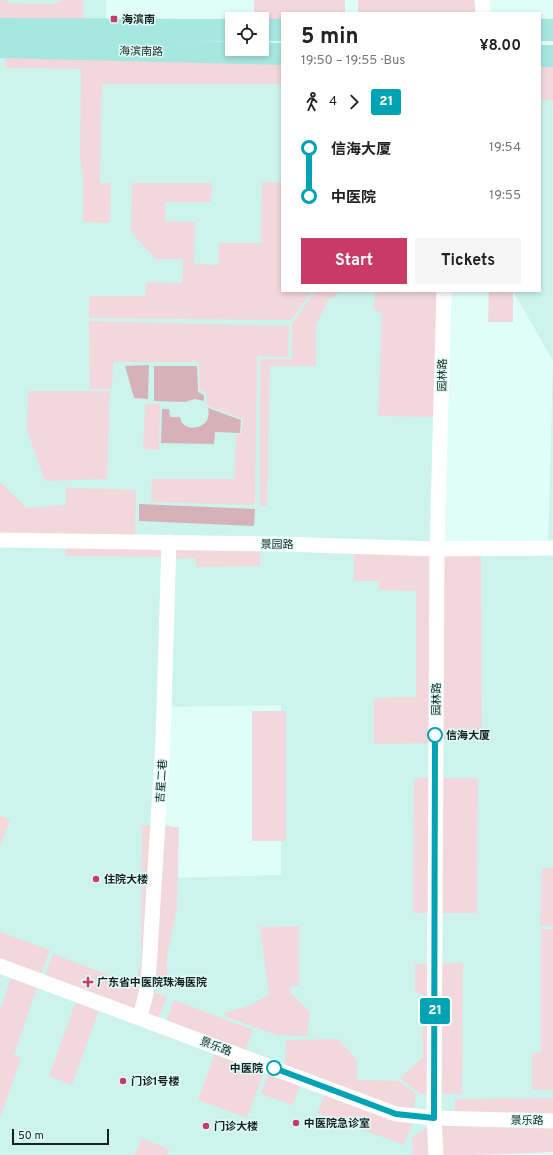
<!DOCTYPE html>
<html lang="en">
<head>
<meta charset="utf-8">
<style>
	body { margin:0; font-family:Overpass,"Noto Sans SC",sans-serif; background:#f6f6f6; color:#222; height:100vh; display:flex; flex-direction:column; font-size:15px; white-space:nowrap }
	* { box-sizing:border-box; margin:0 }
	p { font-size:13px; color:#767676 }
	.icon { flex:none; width:22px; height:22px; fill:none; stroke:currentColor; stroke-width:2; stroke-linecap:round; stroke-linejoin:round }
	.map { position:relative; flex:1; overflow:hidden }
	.panel { position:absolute; left:281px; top:12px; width:260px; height:280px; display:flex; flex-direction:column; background:#fff; border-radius:0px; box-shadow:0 2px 6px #0003 }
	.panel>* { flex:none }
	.badge { padding:0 8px; border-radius:3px; font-size:14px; line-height:26px }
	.fabs { position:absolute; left:225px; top:12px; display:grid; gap:8px }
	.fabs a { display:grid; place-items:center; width:44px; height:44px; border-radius:0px; background:#fff; box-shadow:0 2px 6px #0003; font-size:20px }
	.scale { position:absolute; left:12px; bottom:10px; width:97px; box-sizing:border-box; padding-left:4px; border:2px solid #16211f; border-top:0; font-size:11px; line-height:14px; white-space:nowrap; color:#16211f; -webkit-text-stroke:3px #e0fef8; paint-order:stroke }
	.map>.badge { position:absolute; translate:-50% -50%; box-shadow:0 0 0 2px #fff }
	.legs { display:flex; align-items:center; gap:6px; height:44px; padding:0 20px; font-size:13px }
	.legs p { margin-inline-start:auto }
	.headline { display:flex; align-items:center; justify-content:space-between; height:68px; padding:0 20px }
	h1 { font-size:22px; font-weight:700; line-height:30px }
	.primary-button { display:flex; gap:8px; margin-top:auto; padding:8px 20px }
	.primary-button a { flex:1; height:46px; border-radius:0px; background:#c93b67; color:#fff; font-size:16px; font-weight:700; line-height:46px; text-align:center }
	.primary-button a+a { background:#f6f6f6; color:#222 }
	ul { padding:0 20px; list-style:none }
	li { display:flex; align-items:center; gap:14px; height:48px; font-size:15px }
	li i { display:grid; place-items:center; width:6px; height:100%; margin:0 5px; background:currentColor }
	li i::after { content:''; width:10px; height:10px; margin:-5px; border:3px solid; border-radius:50%; background:#fff }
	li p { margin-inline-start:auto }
	li:first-child i { background:linear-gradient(#0000 50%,currentColor 0) }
	li:last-child i { background:linear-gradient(currentColor 50%,#0000 0) }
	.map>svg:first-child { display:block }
	.built { fill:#ccf4ed; fill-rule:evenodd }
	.green { fill:#f2d7dc }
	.water { fill:#d6b2b8 }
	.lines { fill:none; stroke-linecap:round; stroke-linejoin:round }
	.minor { stroke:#fff; stroke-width:15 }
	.primary { stroke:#a6e7df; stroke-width:22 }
	.line-1-casing { stroke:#fff; stroke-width:9 }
	.line-1 { stroke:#00a3b4; stroke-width:6 }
	.poi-dot { fill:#c93b67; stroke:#e0fef8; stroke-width:1.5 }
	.stop-1-dot { fill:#fff; stroke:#00a3b4; stroke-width:2 }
	.labels { text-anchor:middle; stroke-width:3; stroke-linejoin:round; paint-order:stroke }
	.poi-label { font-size:11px; font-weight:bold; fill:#16211f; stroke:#e0fef8; text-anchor:start }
	.street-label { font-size:11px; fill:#16211f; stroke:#e0fef8 }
	.stop-label { font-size:11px; font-weight:bold; fill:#16211f; stroke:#e0fef8; text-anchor:start }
</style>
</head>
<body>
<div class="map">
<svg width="553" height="1155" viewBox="0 0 553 1155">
	<rect width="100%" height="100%" fill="#e0fef8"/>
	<g class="built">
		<rect x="0" y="0" width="106" height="29"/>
		<path d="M0 47 282 54V291H444L437 549 548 548 553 361 513 291H540V56H553V1121L435 1155H0ZM281 705V875L166 878 170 825 158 824 164 707Z"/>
	</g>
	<g class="green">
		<path d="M0 0H6L8 3 54 4 62 0H83V26H0Z"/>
		<path d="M254 0H345V13H282V23L262 19H254Z"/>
		<rect x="358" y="0" width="117" height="13"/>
		<path d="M6 50 282 57V84H102L100 183H111L110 223 83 222V177L80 158 81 69 5 68Z"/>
		<rect x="540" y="58" width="13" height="42"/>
		<path d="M262 182H282V291H312L291 320 89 318V296H145L146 282 182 283 183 259H156L131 232 132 183H212L211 202H165V221L195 222 194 264 219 265V243H261Z"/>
		<path d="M315 291H342L328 300 316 326V366H270L267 506H260V359H292V324Z"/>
		<path d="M375 291H441L436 417 378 416 382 314 374 309Z"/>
		<path d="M489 291H513V322H488Z"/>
		<path d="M89 321 289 326 288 357 257 356 255 505 151 502 152 479H234L236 435H241L243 419 206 405 207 393 200 390 199 362H113L112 389H90Z"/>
		<path d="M28 391H110L107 479 45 481 27 430Z"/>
		<path d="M145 404H160L159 450 143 449Z"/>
		<path d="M0 482 27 508 66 505V488L136 490 135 538 0 536Z"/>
		<path d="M66 543 260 546V566L196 567 195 558 171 559 160 557 65 556Z"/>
		<path d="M354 550 435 552 431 743 374 744V698L416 697V591L379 590V581H354Z"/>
		<path d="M441 556H481L482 740H439Z"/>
		<rect x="252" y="711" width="34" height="130"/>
		<path d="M414 778H478L477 913H413Z"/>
		<path d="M0 816 10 819 1 845H0Z"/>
		<path d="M142 825 179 827 177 909 167 956V989L137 978 141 961Z"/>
		<path d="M542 868H553V926H540Z"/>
		<path d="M299 926V986H290V992L310 1012 307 1036 277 1035 227 1017 223 1013 248 1006 269 995 260 927Z"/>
		<path d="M541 929H553V1090H532V1053L541 1052Z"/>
		<path d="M0 932 50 950 40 976 0 962Z"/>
		<path d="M53 954 167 997 158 1019 45 976Z"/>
		<path d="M463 963 462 1094H420L400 1078 423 1057 422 993H415V964Z"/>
		<path d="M11 978 37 987 14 1055 21 1058 0 1118V1010Z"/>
		<path d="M174 1000 253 1030 244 1053 165 1024Z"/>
		<path d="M76 1001 99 1010 72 1085 49 1076Z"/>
		<path d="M338 1039 357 1060V1080L399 1081 416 1094 413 1112 285 1069 286 1040Z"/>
		<path d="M215 1053 264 1071 247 1118 198 1100Z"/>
		<path d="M269 1071 301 1083 293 1105 261 1094Z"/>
		<path d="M326 1091 413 1121 404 1145 317 1113Z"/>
		<path d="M553 1098V1117L455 1115V1099Z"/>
		<path d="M437 1120 553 1121V1152L474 1155H413L412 1138Z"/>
		<path d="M141 1138 169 1149 167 1155H135Z"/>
	</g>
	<g class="water">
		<path d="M149 365 148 399 134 398 125 366Z"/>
		<path d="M154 366H197L198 392 204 395V401L195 399 185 402 154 401Z"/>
		<path d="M208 408 241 420 240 433 215 432 214 444 161 443 162 409H169L170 417H180C180 418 182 422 182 423 188 431 203 428 207 420 209 416 209 412 208 408Z"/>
		<path d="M139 504 255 509 254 526 139 521Z"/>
	</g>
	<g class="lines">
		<g class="minor">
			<path d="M482 0 483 13"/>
			<path d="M0 540 280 544 437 549 553 548"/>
			<path d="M0 966 396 1114 434 1118 553 1121"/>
			<path d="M140 1018 148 985 163 740 169 542"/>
			<path d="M436 1155 434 1118 437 549 444 291"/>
		</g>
		<g class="primary">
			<path d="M0 29 232 30"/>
			<path d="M262 30H282"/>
			<path d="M540 30H553"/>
			<path d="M0 47 282 54"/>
			<path d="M540 56H553"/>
		</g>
	</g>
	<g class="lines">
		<defs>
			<path id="line-1" d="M274 1068 396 1114 434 1118 435 735"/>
		</defs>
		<use href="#line-1" class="line-1-casing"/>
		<use href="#line-1" class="line-1"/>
	</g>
	<g class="poi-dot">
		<rect x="110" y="15" width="8" height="8" rx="2"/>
		<circle cx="96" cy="879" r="4"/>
		<path d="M86 976h4v4h4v4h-4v4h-4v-4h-4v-4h4z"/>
		<circle cx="123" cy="1081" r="4"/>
		<circle cx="296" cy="1123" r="4"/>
		<circle cx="206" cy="1126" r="4"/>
	</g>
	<g class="stop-1-dot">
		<circle cx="435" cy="735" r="7"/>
		<circle cx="274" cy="1068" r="7"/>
	</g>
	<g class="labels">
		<g class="poi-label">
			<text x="122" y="23">海滨南</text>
			<text x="104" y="883">住院大楼</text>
			<text x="97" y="986">广东省中医院珠海医院</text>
			<text x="131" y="1085">门诊1号楼</text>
			<text x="304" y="1127">中医院急诊室</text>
			<text x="214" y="1130">门诊大楼</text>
		</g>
		<g class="street-label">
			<text transform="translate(141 51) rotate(1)" y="4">海滨南路</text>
			<text transform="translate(442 375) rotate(-89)" y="4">园林路</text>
			<text transform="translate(277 544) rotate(1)" y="4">景园路</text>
			<text transform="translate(436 699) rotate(-90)" y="4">园林路</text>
			<text transform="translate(161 781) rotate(-86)" y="4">吉星二巷</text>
			<text transform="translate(216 1046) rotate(20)" y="4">景乐路</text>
			<text transform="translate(527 1120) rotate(1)" y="4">景乐路</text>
		</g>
		<g class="stop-label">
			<text x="446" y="739">信海大厦</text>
			<text x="263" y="1072" text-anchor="end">中医院</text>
		</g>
	</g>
</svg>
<div class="fabs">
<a><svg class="icon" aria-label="locate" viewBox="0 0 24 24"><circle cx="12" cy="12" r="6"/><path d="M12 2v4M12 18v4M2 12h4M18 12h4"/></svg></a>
</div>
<div class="scale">50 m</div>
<b class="badge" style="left:435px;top:1011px;background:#00a3b4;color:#fff">21</b>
<section class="panel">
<div class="headline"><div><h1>5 min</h1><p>19:50 – 19:55 · Bus</p></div><b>¥8.00</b></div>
<div class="legs"><svg class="icon" aria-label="walk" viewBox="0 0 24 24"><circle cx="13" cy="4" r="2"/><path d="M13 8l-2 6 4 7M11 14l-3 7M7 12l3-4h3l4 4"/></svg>4<svg class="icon" aria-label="forward" viewBox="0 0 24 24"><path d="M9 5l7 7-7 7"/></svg><b class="badge" style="background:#00a3b4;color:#fff">21</b></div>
<ul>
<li><i style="color:#00a3b4"></i><b>信海大厦</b><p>19:54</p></li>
<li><i style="color:#00a3b4"></i><b>中医院</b><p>19:55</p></li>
</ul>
<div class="primary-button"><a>Start</a><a>Tickets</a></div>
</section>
</div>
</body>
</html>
